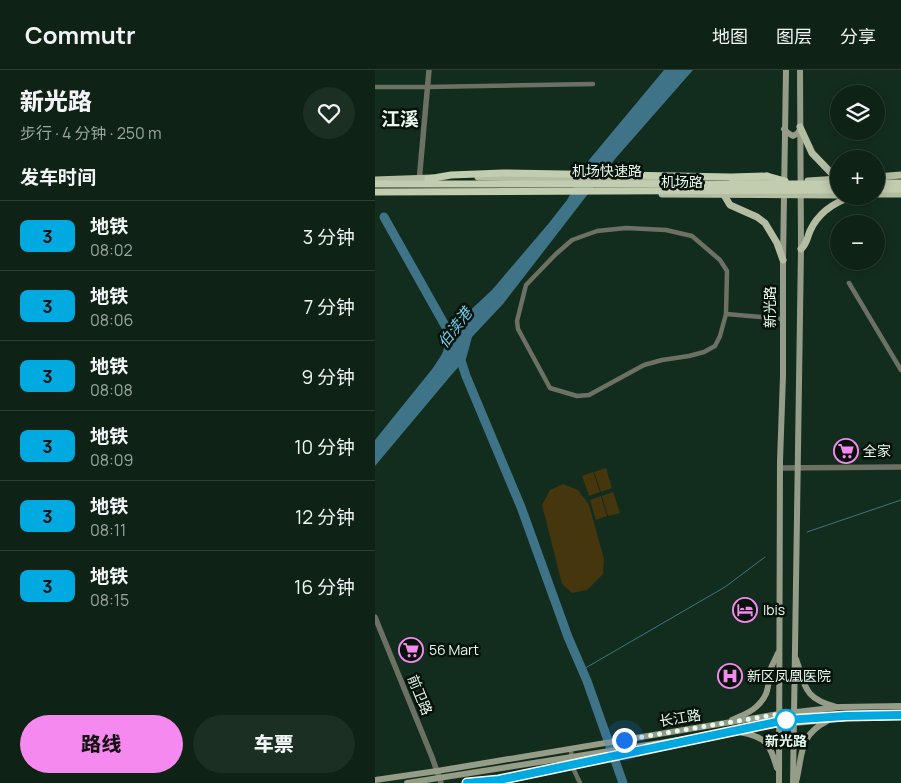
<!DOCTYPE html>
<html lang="zh">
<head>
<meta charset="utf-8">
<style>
	body { margin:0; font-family:Manrope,"Noto Sans SC",sans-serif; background:#1c2f23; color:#f1f3f6; height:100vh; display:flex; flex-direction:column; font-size:19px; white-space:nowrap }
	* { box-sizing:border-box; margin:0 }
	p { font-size:16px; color:#9ba4a1 }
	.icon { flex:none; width:28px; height:28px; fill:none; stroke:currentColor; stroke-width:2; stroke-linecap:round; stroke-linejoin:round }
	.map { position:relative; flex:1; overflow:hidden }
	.side { display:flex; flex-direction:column; background:#0e2216; width:375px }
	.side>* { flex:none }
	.badge { padding:0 10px; border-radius:8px; font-size:18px; line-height:32px }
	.controls { position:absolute; left:455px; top:15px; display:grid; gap:10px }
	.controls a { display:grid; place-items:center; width:55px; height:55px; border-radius:50%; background:#0e2216; box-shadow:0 2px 12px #0003,0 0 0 1px #2e3f35; font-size:25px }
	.you { position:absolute; width:25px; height:25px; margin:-12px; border:4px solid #fff; border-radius:50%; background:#1a73e8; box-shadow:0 0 0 8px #1a73e833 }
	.map>.badge { position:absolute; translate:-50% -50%; box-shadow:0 0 0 2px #fff }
	h2 { padding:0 20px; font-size:19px; line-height:45px }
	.round { display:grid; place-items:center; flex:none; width:52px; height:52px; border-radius:26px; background:#1c2f23 }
	.overview { display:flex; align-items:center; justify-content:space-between; height:85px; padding:0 20px }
	h1 { font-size:24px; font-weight:800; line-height:38px }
	.primary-button { display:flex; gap:10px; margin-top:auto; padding:10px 20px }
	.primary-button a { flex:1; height:58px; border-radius:30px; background:#f589ef; color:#111; font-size:20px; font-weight:800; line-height:58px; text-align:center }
	.primary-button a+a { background:#1c2f23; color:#f1f3f6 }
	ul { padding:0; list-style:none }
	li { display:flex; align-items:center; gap:15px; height:70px; padding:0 20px; border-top:1px solid #2e3f35 }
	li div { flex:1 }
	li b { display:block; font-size:19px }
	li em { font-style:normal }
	li .badge { min-width:55px; font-weight:700; text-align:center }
	header { display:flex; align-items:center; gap:30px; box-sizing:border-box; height:70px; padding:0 25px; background:#0e2216; border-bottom:1px solid #2e3f35 }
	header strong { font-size:24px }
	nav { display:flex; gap:28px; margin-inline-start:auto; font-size:18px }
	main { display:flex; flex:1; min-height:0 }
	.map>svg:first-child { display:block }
	.green { fill:#45360d }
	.water { fill:#3e7388 }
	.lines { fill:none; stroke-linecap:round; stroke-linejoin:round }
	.stream { stroke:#3e7388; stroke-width:1 }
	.river { stroke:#3e7388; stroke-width:9 }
	.minor { stroke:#6d7164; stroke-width:4.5 }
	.tertiary { stroke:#6d7164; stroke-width:5.5 }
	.secondary { stroke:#959c87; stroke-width:6 }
	.primary { stroke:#b4bda2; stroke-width:7 }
	.trunk { stroke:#c2ccae; stroke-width:7 }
	.trunk-bridge { stroke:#c2ccae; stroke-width:7 }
	.line-casing { stroke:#fff; stroke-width:11 }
	.line { stroke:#00a9e0; stroke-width:8 }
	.walk { stroke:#e8f9ee; stroke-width:5; stroke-dasharray:0 9 }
	.stop-dot { fill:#fff; stroke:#00a9e0; stroke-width:2.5 }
	.labels { text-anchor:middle; stroke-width:5; stroke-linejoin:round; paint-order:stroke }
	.street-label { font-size:14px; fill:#e8f9ee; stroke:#07120b }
	.poi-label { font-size:14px; fill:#e8f9ee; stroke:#07120b; text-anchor:start }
	.stop-label { font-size:14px; font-weight:bold; fill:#e8f9ee; stroke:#07120b }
	.water-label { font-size:15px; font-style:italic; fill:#78cdef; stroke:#07120b }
	.district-label { font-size:19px; font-weight:bold; fill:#e8f9ee; stroke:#07120b }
</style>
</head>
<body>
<header>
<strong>Commutr</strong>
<nav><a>地图</a><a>图层</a><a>分享</a></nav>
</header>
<main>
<section class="side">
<div class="overview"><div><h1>新光路</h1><p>步行 · 4 分钟 · 250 m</p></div><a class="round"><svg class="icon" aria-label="heart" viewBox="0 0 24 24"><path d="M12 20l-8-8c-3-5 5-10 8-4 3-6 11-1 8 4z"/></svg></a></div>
<h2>发车时间</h2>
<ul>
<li><span class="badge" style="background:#00a9e0;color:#111">3</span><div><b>地铁</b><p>08:02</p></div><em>3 分钟</em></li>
<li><span class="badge" style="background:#00a9e0;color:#111">3</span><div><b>地铁</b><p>08:06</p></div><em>7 分钟</em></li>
<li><span class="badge" style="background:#00a9e0;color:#111">3</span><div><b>地铁</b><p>08:08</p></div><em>9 分钟</em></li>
<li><span class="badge" style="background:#00a9e0;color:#111">3</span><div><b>地铁</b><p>08:09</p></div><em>10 分钟</em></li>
<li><span class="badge" style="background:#00a9e0;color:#111">3</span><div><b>地铁</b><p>08:11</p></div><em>12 分钟</em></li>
<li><span class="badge" style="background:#00a9e0;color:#111">3</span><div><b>地铁</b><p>08:15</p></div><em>16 分钟</em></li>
</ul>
<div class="primary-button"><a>路线</a><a>车票</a></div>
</section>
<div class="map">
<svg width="526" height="713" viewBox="0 0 526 713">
	<rect width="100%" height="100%" fill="#122d1d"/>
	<g class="green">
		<path d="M231 398 237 418 226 422 219 402Z"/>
		<path d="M218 402 225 422 214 426 207 406Z"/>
		<path d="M188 414 203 420 214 435 229 489 228 504 212 520 197 523 187 514 167 435 175 420Z"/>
		<path d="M238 422 245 443 233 446 227 426Z"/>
		<path d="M226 426 232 446 221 450 215 430Z"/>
	</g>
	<path class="water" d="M289 0H318L240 89 128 234 97 267 91 289 78 303 0 396V370L58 298 67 284 79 251 89 246 117 220 174 153 192 130 214 90Z"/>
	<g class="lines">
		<g class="stream">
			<path d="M432 462 526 430"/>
			<path d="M207 600 350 517 390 487"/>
		</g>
		<path class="river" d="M9 147 81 275 91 306 146 437 193 567 212 611 248 713"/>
		<g class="minor">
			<path d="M0 17H52L218 14"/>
			<path d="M474 213 526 300"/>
			<path d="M351 244 345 266 340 276 329 282 314 286 287 290 269 295 214 325 202 326 175 318 143 259 142 251 151 215 181 184 197 170 222 161 251 158 291 160 317 166 345 190 352 201 351 244 408 249"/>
			<path d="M196 679 197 696 205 713"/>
		</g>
		<g class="tertiary">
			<path d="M44 112 54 0"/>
			<path d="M405 398 526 397"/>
			<path d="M0 547 57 687 66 713"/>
		</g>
		<g class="secondary">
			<path d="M409 59 413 63 418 66 423 63 425 59"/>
			<path d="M421 589C431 617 428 628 461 637"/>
			<path d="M357 650C365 646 375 643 381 637 396 624 392 614 396 598 398 593 401 588 403 583"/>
			<path d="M364 662C392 667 394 673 402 698"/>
			<path d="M0 710 62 701 404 644 465 637 526 636"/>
			<path d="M421 712C428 685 423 666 452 651"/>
			<path d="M32 713 398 655 473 648 526 647"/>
			<path d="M404 713 405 391 408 306V190L411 0"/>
			<path d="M418 713 426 179 425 0"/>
		</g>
		<g class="primary">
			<path d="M425 57 437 83 462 109"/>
			<path d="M103 107 322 110"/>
			<path d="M501 107 526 105"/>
			<path d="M0 110 57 108"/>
			<path d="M358 110 405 111"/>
			<path d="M433 111 464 109"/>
			<path d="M287 124 464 125"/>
			<path d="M501 124H526"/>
			<path d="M349 125 355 135 382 147 390 153 402 173 408 190"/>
			<path d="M426 179C432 174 432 168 435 161 443 143 460 132 478 126"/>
		</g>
		<g class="trunk">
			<path d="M392 106 410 111"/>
			<path d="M501 113H526"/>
			<path d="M501 119H526"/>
		</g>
		<g class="trunk-bridge">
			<path d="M53 109 76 105 128 103 356 107 392 106"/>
			<path d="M0 114H464"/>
			<path d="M0 122 464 120"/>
		</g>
	</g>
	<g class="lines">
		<defs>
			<path id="line" d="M92 713 124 710 411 650 471 646 526 645"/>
		</defs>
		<use href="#line" class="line-casing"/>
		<use href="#line" class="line"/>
		<path class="walk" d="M249 670 404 644V654L418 653 411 650"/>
	</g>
	<defs>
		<symbol id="supermarket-ring" viewBox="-11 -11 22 22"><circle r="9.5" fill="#07120b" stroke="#f589ef" stroke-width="1.5"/><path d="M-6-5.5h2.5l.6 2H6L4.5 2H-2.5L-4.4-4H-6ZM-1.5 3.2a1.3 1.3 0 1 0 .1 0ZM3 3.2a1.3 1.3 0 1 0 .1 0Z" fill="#f589ef"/></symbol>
		<symbol id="hotel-ring" viewBox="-11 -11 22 22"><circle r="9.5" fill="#07120b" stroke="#f589ef" stroke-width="1.5"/><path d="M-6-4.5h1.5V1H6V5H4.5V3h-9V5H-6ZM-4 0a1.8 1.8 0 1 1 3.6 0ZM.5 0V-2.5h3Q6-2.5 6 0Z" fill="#f589ef"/></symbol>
		<symbol id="hospital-ring" viewBox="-11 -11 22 22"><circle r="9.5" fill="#07120b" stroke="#f589ef" stroke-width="1.5"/><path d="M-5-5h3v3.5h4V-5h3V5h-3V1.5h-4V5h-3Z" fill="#f589ef"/></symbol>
	</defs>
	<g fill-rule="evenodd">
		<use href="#supermarket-ring" x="457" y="367" width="28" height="28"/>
		<use href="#hotel-ring" x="356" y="526" width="28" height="28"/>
		<use href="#supermarket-ring" x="22" y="566" width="28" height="28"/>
		<use href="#hospital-ring" x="341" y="592" width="28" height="28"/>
	</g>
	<circle class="stop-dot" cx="411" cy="650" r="10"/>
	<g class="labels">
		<g class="street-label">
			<text x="232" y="106">机场快速路</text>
			<text x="307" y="117">机场路</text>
			<text transform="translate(395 237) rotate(-90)" y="5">新光路</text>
			<text transform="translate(45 625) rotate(68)" y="5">前卫路</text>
			<text transform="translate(305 648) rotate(-9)" y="5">长江路</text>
		</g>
		<g class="poi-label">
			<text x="488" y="386">全家</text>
			<text x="388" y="545">Ibis</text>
			<text x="54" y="585">56 Mart</text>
			<text x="372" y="611">新区凤凰医院</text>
		</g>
		<g class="stop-label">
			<text x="411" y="676">新光路</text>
		</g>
		<g class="water-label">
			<text transform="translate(80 258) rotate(-53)" y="5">伯渎港</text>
		</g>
		<g class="district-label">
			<text x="25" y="56">江溪</text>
		</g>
	</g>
</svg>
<div class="controls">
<a><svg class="icon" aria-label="layers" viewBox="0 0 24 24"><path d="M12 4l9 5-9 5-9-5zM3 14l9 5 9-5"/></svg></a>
<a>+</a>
<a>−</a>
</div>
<div class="you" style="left:249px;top:670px"></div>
</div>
</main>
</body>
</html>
